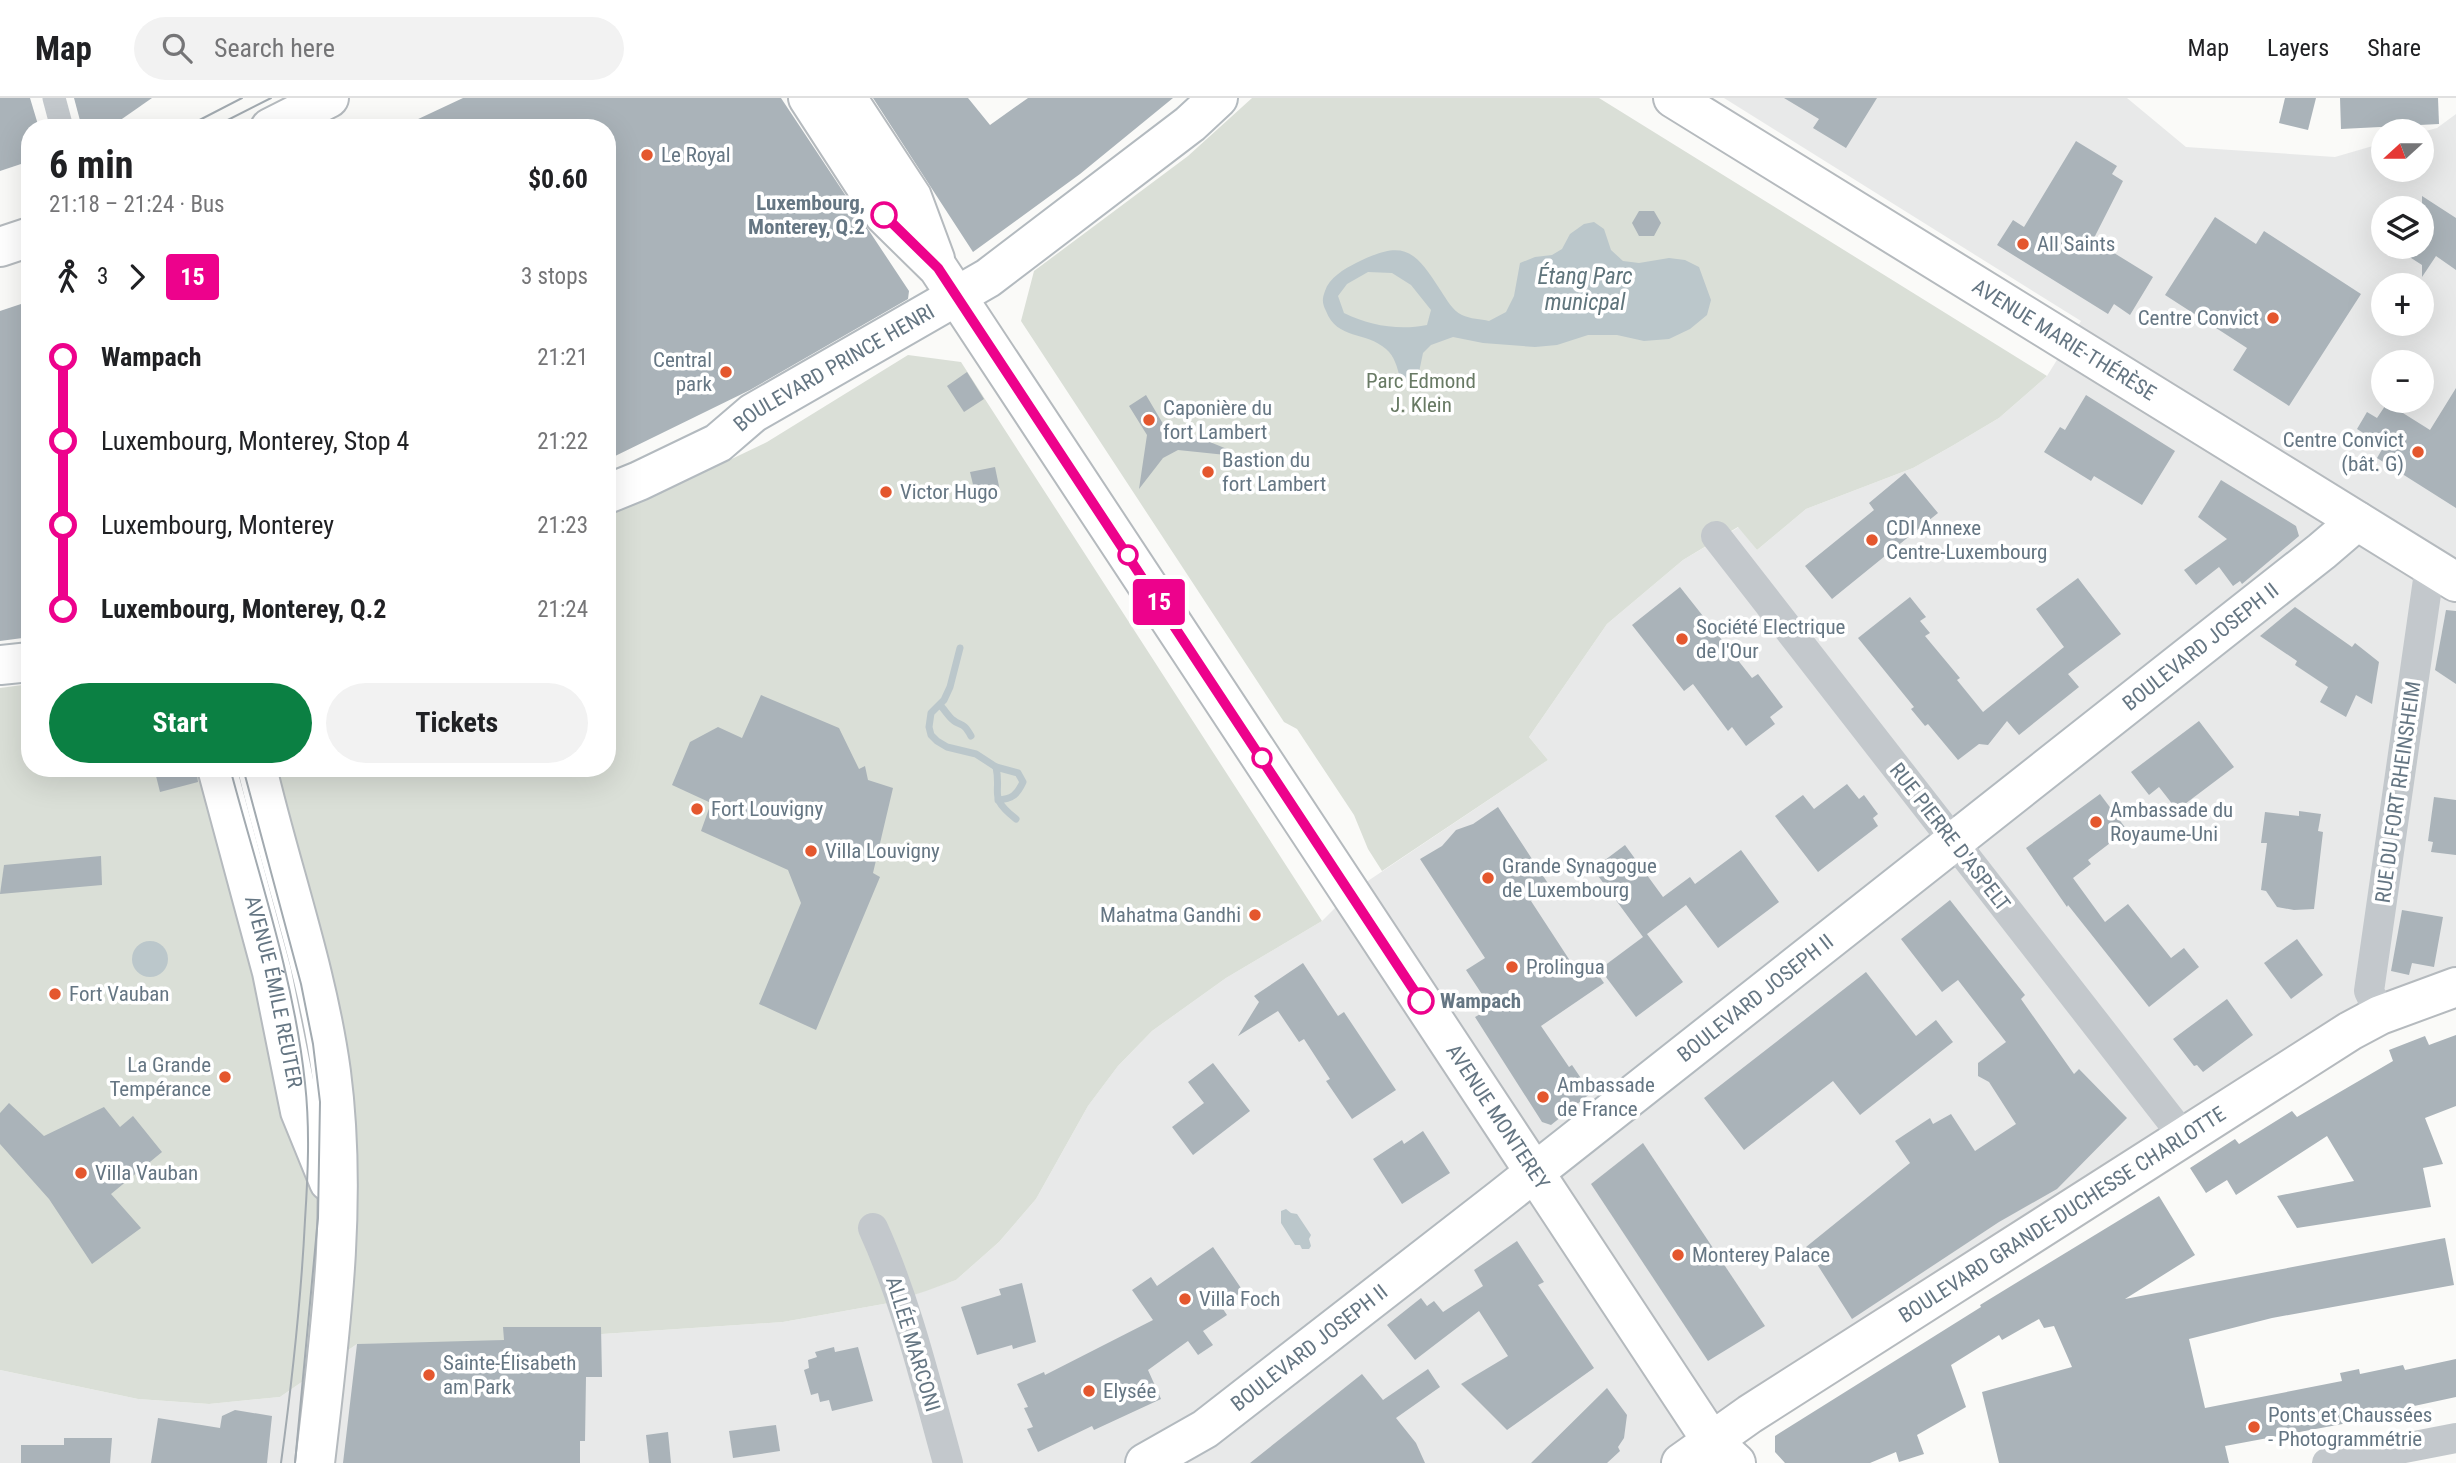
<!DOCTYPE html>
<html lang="en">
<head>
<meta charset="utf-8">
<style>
	body { margin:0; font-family:"Roboto Condensed",sans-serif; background:#f2f2f2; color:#202124; height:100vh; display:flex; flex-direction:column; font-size:26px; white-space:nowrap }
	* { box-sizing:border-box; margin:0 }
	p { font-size:23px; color:#757577 }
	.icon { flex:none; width:38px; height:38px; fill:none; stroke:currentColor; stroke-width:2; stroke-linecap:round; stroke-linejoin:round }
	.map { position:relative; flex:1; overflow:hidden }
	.details { position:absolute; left:21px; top:21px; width:595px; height:658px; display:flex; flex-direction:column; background:#fff; border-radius:28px; box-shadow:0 7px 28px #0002 }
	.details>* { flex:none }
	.badge { padding:0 14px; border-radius:5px; font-size:24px; line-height:46px }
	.needle { width:46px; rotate:249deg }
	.controls { position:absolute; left:2371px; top:21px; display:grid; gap:14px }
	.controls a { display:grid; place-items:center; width:63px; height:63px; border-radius:50%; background:#fff; box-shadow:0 7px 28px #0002; font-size:35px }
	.map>.badge { position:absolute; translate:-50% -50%; box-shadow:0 0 0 4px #fff }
	.legs { display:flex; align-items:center; gap:10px; height:77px; padding:0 28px; font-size:23px }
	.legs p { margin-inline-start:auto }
	.summary { display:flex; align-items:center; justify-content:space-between; height:119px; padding:0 28px }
	h1 { font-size:38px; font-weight:700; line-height:52px }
	.button { display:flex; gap:14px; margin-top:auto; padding:14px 28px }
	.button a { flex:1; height:80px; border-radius:42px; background:#0b8043; color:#fff; font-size:28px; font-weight:700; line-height:80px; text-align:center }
	.button a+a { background:#f2f2f2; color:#202124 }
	ul { padding:0 28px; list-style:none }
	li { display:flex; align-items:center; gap:24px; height:84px; font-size:26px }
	li i { display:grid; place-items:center; width:10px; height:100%; margin:0 9px; background:currentColor }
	li i::after { content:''; width:18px; height:18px; margin:-9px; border:5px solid; border-radius:50%; background:#fff }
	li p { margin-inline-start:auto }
	li:first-child i { background:linear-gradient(#0000 50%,currentColor 0) }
	li:last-child i { background:linear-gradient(currentColor 50%,#0000 0) }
	header { display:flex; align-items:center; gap:42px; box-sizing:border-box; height:98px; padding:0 35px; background:#fff; border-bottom:2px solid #e0e0e0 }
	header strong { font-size:33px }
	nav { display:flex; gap:38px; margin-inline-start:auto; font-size:24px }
	.search { width:490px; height:63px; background:#f2f2f2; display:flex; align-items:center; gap:18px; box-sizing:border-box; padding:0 24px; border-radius:38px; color:#757577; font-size:26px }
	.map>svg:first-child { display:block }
	.built { fill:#e8e9e9; fill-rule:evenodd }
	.green { fill:#dadfd7 }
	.water { fill:#bbc7cb; fill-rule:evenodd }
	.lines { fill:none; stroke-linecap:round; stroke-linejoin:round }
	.stream { stroke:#bbc7cb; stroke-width:7 }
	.building { fill:#aab3b9 }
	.secondary-casing { stroke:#b3babf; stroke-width:42 }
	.primary-casing { stroke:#b5babe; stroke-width:42 }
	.pedestrian { stroke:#c3c8cc; stroke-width:23 }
	.minor { stroke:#c3c8cc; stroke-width:30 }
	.secondary { stroke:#fff; stroke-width:38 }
	.primary { stroke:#fff; stroke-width:38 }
	.tram { stroke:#a2aab0; stroke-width:2 }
	.line-1-casing { stroke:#fff; stroke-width:16 }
	.line-1 { stroke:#ed028c; stroke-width:10 }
	.poi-dot { fill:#e4572e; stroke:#fff; stroke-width:2.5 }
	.stop-1-dot { fill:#fff; stroke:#ed028c; stroke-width:3.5 }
	.labels { text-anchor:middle; stroke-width:7; stroke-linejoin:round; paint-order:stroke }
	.poi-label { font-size:21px; fill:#657683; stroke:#fff; text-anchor:start }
	.stop-label { font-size:21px; font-weight:bold; fill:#657683; stroke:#fff; text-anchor:end }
	.street-label { font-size:21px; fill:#657683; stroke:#fff }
	.park-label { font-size:21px; fill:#687a64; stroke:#fff }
	.water-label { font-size:23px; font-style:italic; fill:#60757c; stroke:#fff }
</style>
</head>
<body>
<header>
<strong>Map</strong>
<div class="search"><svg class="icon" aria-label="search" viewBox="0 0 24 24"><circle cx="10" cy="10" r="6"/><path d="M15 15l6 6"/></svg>Search here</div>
<nav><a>Map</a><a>Layers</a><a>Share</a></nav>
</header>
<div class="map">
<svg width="2456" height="1365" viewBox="0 0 2456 1365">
	<rect width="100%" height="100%" fill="#fafaf8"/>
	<path class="built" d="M1724 0H2127L2186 49 2335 59 2383 45 2384 72H2422V34L2437 30 2456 16V889L1681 1365H0V1272L138 1301 209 1306 280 1299 357 1246 466 1245 783 1224 889 1205 956 1182 999 1144 1036 1101 1088 1008 1118 968 1152 933 1226 880 1322 823 1350 795 1548 662 1529 639 1607 526 1683 462 1739 429 1757 452 1806 411 1913 370 1952 348 1999 320 2047 278 2081 223ZM2384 110H2422V149H2384ZM2384 187H2422V226H2384ZM2384 264H2422V303H2384Z"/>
	<g class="green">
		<path d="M1252 0H1599L2047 278 1999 320 1952 348 1913 370 1806 411 1757 452 1738 429 1683 462 1607 526 1529 639 1548 662 1382 773 1368 751 1354 717 1297 631 1284 624 1021 223 1034 173 1188 58Z"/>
		<path d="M908 257 961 264 1322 823 1226 880 1152 933 1118 968 1088 1008 1036 1101 999 1144 956 1182 926 1193 889 1205 783 1224 466 1245 357 1246 280 1299 209 1306 138 1301 0 1272V590L30 586V670H607V417L646 402 767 344Z"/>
	</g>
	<g class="water">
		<path d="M1594 124 1604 131 1611 152 1623 163 1639 165 1669 160 1685 162 1699 169 1711 202 1707 217 1690 231 1669 241 1644 243 1617 237H1588L1557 247 1535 249 1483 245 1453 239 1431 247 1423 255 1418 279 1408 285 1400 280C1397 269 1395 259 1386 251 1366 233 1337 242 1326 213 1322 205 1322 201 1325 193 1329 180 1344 171 1356 165 1404 141 1414 151 1441 193 1447 202 1452 212 1462 217 1470 221 1481 221 1489 223L1506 214 1514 198 1520 165 1535 159 1552 157 1562 151 1570 136 1584 126ZM1368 174 1392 175 1411 187 1431 212 1427 227C1398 233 1369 227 1344 215L1338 198 1347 186Z"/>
		<circle cx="150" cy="861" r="18"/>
		<path d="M1286 1111 1291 1115 1297 1116 1311 1137 1309 1141 1311 1148 1309 1151H1302L1300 1147H1295L1281 1125V1113Z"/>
	</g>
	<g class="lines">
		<g class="stream">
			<path d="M960 550 950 589 944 602 931 615 929 629 931 637 937 643 947 649 976 656 996 669C1002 697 987 698 1016 721"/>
			<path d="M940 607C944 611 949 619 953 622 961 629 963 623 971 638"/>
			<path d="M996 669 1018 675 1023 684C1017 697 1012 701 998 702"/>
		</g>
	</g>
	<g class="building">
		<path d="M0 0H30L39 30H30V63L0 73Z"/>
		<path d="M74 0H152L109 30H82Z"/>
		<path d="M463 0H781L909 193 908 201 750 292 607 362V30H399Z"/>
		<path d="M873 0H968L990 27 1028 0H1173L1080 76 973 154Z"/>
		<path d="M1784 0H1877L1846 50 1813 30 1819 21Z"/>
		<path d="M2285 0H2316L2308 32 2279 25Z"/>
		<path d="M2340 0H2438L2439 26 2341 31Z"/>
		<path d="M2076 43 2117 68 2112 76 2123 83 2093 142 2153 179 2130 217 2114 206 2108 216 1997 147 2013 122 2024 129Z"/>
		<path d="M2422 98 2456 120V172L2436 158 2422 179V167L2394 149H2422Z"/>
		<path d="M1639 113H1654L1661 125 1654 138H1639L1632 125Z"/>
		<path d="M2215 119 2256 146 2264 133 2361 196 2289 308 2233 272 2247 250 2165 197Z"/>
		<path d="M30 203V539L0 543V213Z"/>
		<path d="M967 274 984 301 964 314 947 288Z"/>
		<path d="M2456 290V410L2377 360 2384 348 2357 331 2367 314 2377 320 2387 305 2430 332Z"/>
		<path d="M1146 297 1169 336 1178 331 1227 351 1226 357 1178 352 1163 360 1139 391 1147 337 1129 308Z"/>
		<path d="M2086 297 2175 353 2142 407 2094 378 2091 383 2044 354 2060 329 2065 332Z"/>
		<path d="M995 369 1000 393 976 399 970 374Z"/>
		<path d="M1905 375 1938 415 1832 501 1805 468 1874 412 1869 405Z"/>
		<path d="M2221 382 2296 428 2299 438 2242 486 2240 483 2233 488 2219 469 2196 487 2184 472 2227 441 2198 419Z"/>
		<path d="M2078 480 2121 536 2068 576 2079 589 2019 637 2007 623 1988 647 1979 646 1958 662 1928 626 1925 628 1911 611 1914 609 1858 540 1910 499 1926 519 1920 523 1930 535 1925 538 1960 580 1957 582 1983 614 2064 549 2036 511Z"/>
		<path d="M1680 489 1752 580 1758 576 1783 609 1770 619 1775 626 1746 648 1732 629 1728 633 1693 586 1684 593 1632 527Z"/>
		<path d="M2295 509 2352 549 2355 545 2379 564 2372 606 2356 597 2346 619 2320 604 2328 589 2295 567 2297 563 2260 538Z"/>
		<path d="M2446 512 2456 513V586L2435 572Z"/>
		<path d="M761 597 839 630 859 671 865 668 868 682 893 690 873 775 880 779 816 932 759 906 801 805 788 772 701 733 711 705 672 687 690 644 718 629 742 640Z"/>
		<path d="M2199 623 2234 669 2177 712 2159 689 2149 697 2131 674Z"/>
		<path d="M154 670H196L198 684 160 694Z"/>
		<path d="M1847 686 1859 701 1864 697 1878 716 1873 720 1878 728 1818 774 1775 718 1803 697 1814 711Z"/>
		<path d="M2100 696 2127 732 2088 762 2091 766 2073 780 2105 824 2128 806 2171 860 2184 850 2199 869 2149 909 2068 807 2067 809 2026 750Z"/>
		<path d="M2434 699 2456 702V757L2431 754 2433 744 2428 743Z"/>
		<path d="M1498 709 1551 790 1531 803 1578 875 1591 866 1604 885 1541 928 1569 969 1572 967 1591 995 1551 1027 1542 1024 1475 919 1491 910 1466 872 1485 860 1420 761 1442 748 1456 732 1473 726Z"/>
		<path d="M2299 713 2321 716 2318 733 2323 734 2314 811 2294 812 2277 809 2266 793 2261 792 2267 745H2261L2265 714 2299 718Z"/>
		<path d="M1625 747 1663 799 1690 779 1695 786 1741 752 1779 804 1718 850 1686 807 1647 836 1683 884 1636 919 1600 871 1643 839 1593 771Z"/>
		<path d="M101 758 102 787 0 796 4 767Z"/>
		<path d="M1950 802 2025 897 2021 901 2074 976 2079 971 2127 1020 2057 1091 1999 1124 1852 1221 1806 1149 1910 1065 1895 1043 1930 1020 1933 1026 1951 1016 1975 1053 2016 1026 1989 984 1978 978V965L2006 944 1958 882 1942 894 1901 841Z"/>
		<path d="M2402 812 2443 819 2434 869 2412 865 2409 877 2391 873Z"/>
		<path d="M2297 841 2323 877 2291 901 2264 865Z"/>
		<path d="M1303 865 1338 918 1344 914 1396 992 1352 1021 1326 983 1330 981 1304 941 1299 944 1278 913 1238 938 1259 904 1254 898Z"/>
		<path d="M1866 874 1916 938 1936 922 1953 944 1860 1017 1833 983 1744 1052 1704 1000Z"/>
		<path d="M2227 901 2253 937 2203 974 2197 967 2194 968 2173 941Z"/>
		<path d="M2456 937V1008L2425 1020 2443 1066 2423 1070 2431 1109 2297 1130 2277 1098 2354 1083 2327 1038 2236 1097 2227 1082 2206 1095 2190 1070 2235 1041 2239 1046 2292 1013 2297 1019 2393 963 2389 952 2425 938 2429 947Z"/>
		<path d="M1213 965 1250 1013 1193 1057 1172 1029 1204 1005 1188 984Z"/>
		<path d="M9 1005 44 1038 104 1009 120 1029 133 1018 162 1054 111 1096 141 1130 92 1166 49 1101 0 1046V1015Z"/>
		<path d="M1423 1033 1450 1075 1402 1106 1373 1061 1402 1042 1404 1046Z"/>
		<path d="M1643 1045 1765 1228 1708 1263 1591 1086Z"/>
		<path d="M2159 1098 2195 1157 2125 1201 2445 1140 2454 1187 2272 1220 2189 1241 2205 1310 2342 1283 2340 1275 2359 1271 2360 1276 2403 1267 2405 1272 2456 1261V1299L2363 1319 2364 1322 2225 1348 2229 1365H1999L1982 1294 2072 1269 2054 1228 2044 1230 2039 1221 2002 1242 1999 1237 1951 1267 1966 1309 1917 1337 1924 1356 1899 1364 1896 1354 1870 1365H1785L1775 1354V1338L1981 1209 1980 1207Z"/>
		<path d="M1517 1143 1544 1184 1538 1187 1594 1270 1507 1332 1461 1286 1508 1258 1479 1213 1415 1262 1387 1227 1421 1200 1427 1208 1434 1203 1443 1214 1483 1188 1474 1172Z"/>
		<path d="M1213 1149 1243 1193 1221 1208 1227 1217 1203 1233 1213 1247 1198 1257 1188 1243 1148 1272 1161 1301 1094 1332 1092 1328 1038 1354 1027 1331 1033 1329 1024 1310 1028 1309 1017 1286 1044 1274 1045 1277 1153 1222 1132 1192 1151 1179 1157 1188Z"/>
		<path d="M1022 1185 1036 1244 1013 1251 1012 1247 977 1257 961 1209 1001 1197 999 1191Z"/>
		<path d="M503 1229H601L602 1279H586L585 1343H580V1365H343L357 1246 504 1242Z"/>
		<path d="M834 1249 835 1254 858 1249 873 1303 832 1313 829 1302 820 1304 818 1295 811 1297 804 1272 809 1270 808 1262 817 1259 815 1254Z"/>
		<path d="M1428 1271 1440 1289 1396 1320 1416 1345 1425 1365H1250L1362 1276 1383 1302Z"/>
		<path d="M1607 1290 1627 1317 1624 1340 1618 1349 1620 1353 1607 1365H1531Z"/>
		<path d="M235 1312 272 1318 267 1365H151L158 1320 220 1330 222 1318Z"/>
		<path d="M776 1327 780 1353 733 1360 729 1333Z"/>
		<path d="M668 1334 671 1365H649L646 1337Z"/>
		<path d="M64 1340H112L110 1365H21V1347H64Z"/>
	</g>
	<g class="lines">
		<defs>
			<g id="secondary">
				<path id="s1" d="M607 396 639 383 718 345 753 315 988 180 1190 26 1218 0"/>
				<path d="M0 567 30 564"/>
				<path id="s2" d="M1145 1365 1205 1331 1502 1100 2322 453 2357 423"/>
			</g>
			<g id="primary">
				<path id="s3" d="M808 0 884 117 938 170 1711 1342 1736 1365"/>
				<path d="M847 0 912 99 935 161"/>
				<path id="s4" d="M1673 0 2456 484"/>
				<path d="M270 30 329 0"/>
				<path d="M0 149 30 139"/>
				<path id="s5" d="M217 670 272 874 300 1013 329 1084"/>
				<path d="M257 670C281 772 317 871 331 974 348 1104 330 1236 315 1365"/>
				<path id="s6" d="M1681 1365 1750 1316 2350 933 2380 917 2456 889"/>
			</g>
		</defs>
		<use href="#secondary" class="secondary-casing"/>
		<use href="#primary" class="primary-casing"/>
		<path class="pedestrian" d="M54 0 62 30"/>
		<g class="minor">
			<path d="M1716 438 2184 1039"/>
			<path d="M2380 917 2369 893 2430 468"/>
			<path d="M873 1130C907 1205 926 1286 948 1365"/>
			<path d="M2327 1365 2456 1340"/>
		</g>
		<use href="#secondary" class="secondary"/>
		<use href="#primary" class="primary"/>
		<g class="tram">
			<path d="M184 30 242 0"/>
			<path d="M212 30 271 0"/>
			<path d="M230 670C257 772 294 879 305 985 310 1030 308 1076 305 1122 301 1203 292 1284 281 1365"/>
			<path d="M243 670 301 886 313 946 320 1004 318 1120 295 1365"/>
		</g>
	</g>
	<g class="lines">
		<defs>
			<path id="line-1" d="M884 117 938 170 1421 903"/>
		</defs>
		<use href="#line-1" class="line-1-casing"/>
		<use href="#line-1" class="line-1"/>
	</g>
	<g class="poi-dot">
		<circle cx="647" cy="57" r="7"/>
		<circle cx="2023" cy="146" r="7"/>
		<circle cx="2273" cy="220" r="7"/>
		<circle cx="726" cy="274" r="7"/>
		<circle cx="1149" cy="322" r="7"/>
		<circle cx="2418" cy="354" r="7"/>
		<circle cx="1208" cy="374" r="7"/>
		<circle cx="886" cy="394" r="7"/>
		<circle cx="1872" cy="442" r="7"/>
		<circle cx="1682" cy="541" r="7"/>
		<circle cx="697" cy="711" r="7"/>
		<circle cx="2096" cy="724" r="7"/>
		<circle cx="811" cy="753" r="7"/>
		<circle cx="1488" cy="780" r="7"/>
		<circle cx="1255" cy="817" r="7"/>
		<circle cx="1512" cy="869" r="7"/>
		<circle cx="55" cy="896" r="7"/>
		<circle cx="225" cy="979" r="7"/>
		<circle cx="1543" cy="999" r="7"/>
		<circle cx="81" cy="1075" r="7"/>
		<circle cx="1678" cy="1157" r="7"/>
		<circle cx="1185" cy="1201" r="7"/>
		<circle cx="429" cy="1277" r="7"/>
		<circle cx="1089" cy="1293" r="7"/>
		<circle cx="2254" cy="1329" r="7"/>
	</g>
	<g class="stop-1-dot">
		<circle cx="884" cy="117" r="12"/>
		<circle cx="1128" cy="457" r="9"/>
		<circle cx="1262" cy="660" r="9"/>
		<circle cx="1421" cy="903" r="12"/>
	</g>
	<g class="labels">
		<g class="poi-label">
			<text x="661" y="64">Le Royal</text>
			<text x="2037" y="153">All Saints</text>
			<text x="2259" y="227" text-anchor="end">Centre Convict</text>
			<text x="712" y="269" text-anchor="end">Central<tspan x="712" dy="24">park</tspan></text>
			<text x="1163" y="317">Caponière du<tspan x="1163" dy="24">fort Lambert</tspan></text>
			<text x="2404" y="349" text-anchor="end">Centre Convict<tspan x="2404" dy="24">(bât. G)</tspan></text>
			<text x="1222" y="369">Bastion du<tspan x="1222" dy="24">fort Lambert</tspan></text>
			<text x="900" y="401">Victor Hugo</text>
			<text x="1886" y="437">CDI Annexe<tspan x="1886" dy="24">Centre-Luxembourg</tspan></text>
			<text x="1696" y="536">Société Electrique<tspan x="1696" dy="24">de l'Our</tspan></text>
			<text x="711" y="718">Fort Louvigny</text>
			<text x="2110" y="719">Ambassade du<tspan x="2110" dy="24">Royaume-Uni</tspan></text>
			<text x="825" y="760">Villa Louvigny</text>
			<text x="1502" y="775">Grande Synagogue<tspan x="1502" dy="24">de Luxembourg</tspan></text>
			<text x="1241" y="824" text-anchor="end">Mahatma Gandhi</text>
			<text x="1526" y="876">Prolingua</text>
			<text x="69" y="903">Fort Vauban</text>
			<text x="211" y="974" text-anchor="end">La Grande<tspan x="211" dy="24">Tempérance</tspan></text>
			<text x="1557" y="994">Ambassade<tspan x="1557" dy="24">de France</tspan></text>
			<text x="95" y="1082">Villa Vauban</text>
			<text x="1692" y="1164">Monterey Palace</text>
			<text x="1199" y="1208">Villa Foch</text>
			<text x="443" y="1272">Sainte-Élisabeth<tspan x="443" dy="24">am Park</tspan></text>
			<text x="1103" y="1300">Elysée</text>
			<text x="2268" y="1324">Ponts et Chaussées<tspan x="2268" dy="24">- Photogrammétrie</tspan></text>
		</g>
		<g class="stop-label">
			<text x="865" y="112">Luxembourg,<tspan x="865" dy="24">Monterey, Q.2</tspan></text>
			<text x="1440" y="910" text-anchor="start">Wampach</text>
		</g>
		<g class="street-label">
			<text dy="7" stroke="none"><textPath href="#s4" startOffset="460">AVENUE MARIE-THÉRÈSE</textPath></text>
			<text dy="7" stroke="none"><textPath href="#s1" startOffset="261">BOULEVARD PRINCE HENRI</textPath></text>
			<text dy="7" stroke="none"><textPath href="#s2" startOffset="1335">BOULEVARD JOSEPH II</textPath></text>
			<text transform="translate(2398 694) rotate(-82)" y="7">RUE DU FORT RHEINSHEIM</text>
			<text transform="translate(1950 739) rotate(52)" y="7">RUE PIERRE D'ASPELT</text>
			<text dy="7" stroke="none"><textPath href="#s5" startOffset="231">AVENUE ÉMILE REUTER</textPath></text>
			<text dy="7" stroke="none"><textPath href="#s2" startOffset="768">BOULEVARD JOSEPH II</textPath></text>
			<text dy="7" stroke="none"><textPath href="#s3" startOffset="1232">AVENUE MONTEREY</textPath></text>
			<text dy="7" stroke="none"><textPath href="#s6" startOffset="455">BOULEVARD GRANDE-DUCHESSE CHARLOTTE</textPath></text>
			<text transform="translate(913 1246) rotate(73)" y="7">ALLÉE MARCONI</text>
			<text dy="7" stroke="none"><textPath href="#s2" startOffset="201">BOULEVARD JOSEPH II</textPath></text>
		</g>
		<g class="park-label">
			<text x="1421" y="290">Parc Edmond<tspan x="1421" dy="24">J. Klein</tspan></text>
		</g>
		<g class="water-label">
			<text x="1585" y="186">Étang Parc<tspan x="1585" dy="26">municpal</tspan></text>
		</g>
	</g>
</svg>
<div class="controls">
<a><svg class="needle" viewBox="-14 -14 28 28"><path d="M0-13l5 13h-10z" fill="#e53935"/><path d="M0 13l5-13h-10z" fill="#757577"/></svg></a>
<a><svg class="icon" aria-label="layers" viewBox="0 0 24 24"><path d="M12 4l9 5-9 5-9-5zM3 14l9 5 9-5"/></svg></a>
<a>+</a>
<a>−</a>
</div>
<b class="badge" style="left:1159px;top:504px;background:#ed028c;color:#fff">15</b>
<section class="details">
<div class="summary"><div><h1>6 min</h1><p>21:18 – 21:24 · Bus</p></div><b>$0.60</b></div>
<div class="legs"><svg class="icon" aria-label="walk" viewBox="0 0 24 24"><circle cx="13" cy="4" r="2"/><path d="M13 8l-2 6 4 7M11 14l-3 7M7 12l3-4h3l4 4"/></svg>3<svg class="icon" aria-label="forward" viewBox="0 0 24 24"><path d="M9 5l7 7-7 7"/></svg><b class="badge" style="background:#ed028c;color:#fff">15</b><p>3 stops</p></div>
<ul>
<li><i style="color:#ed028c"></i><b>Wampach</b><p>21:21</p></li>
<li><i style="color:#ed028c"></i><span>Luxembourg, Monterey, Stop 4</span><p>21:22</p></li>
<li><i style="color:#ed028c"></i><span>Luxembourg, Monterey</span><p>21:23</p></li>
<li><i style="color:#ed028c"></i><b>Luxembourg, Monterey, Q.2</b><p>21:24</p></li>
</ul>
<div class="button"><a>Start</a><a>Tickets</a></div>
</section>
</div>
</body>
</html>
